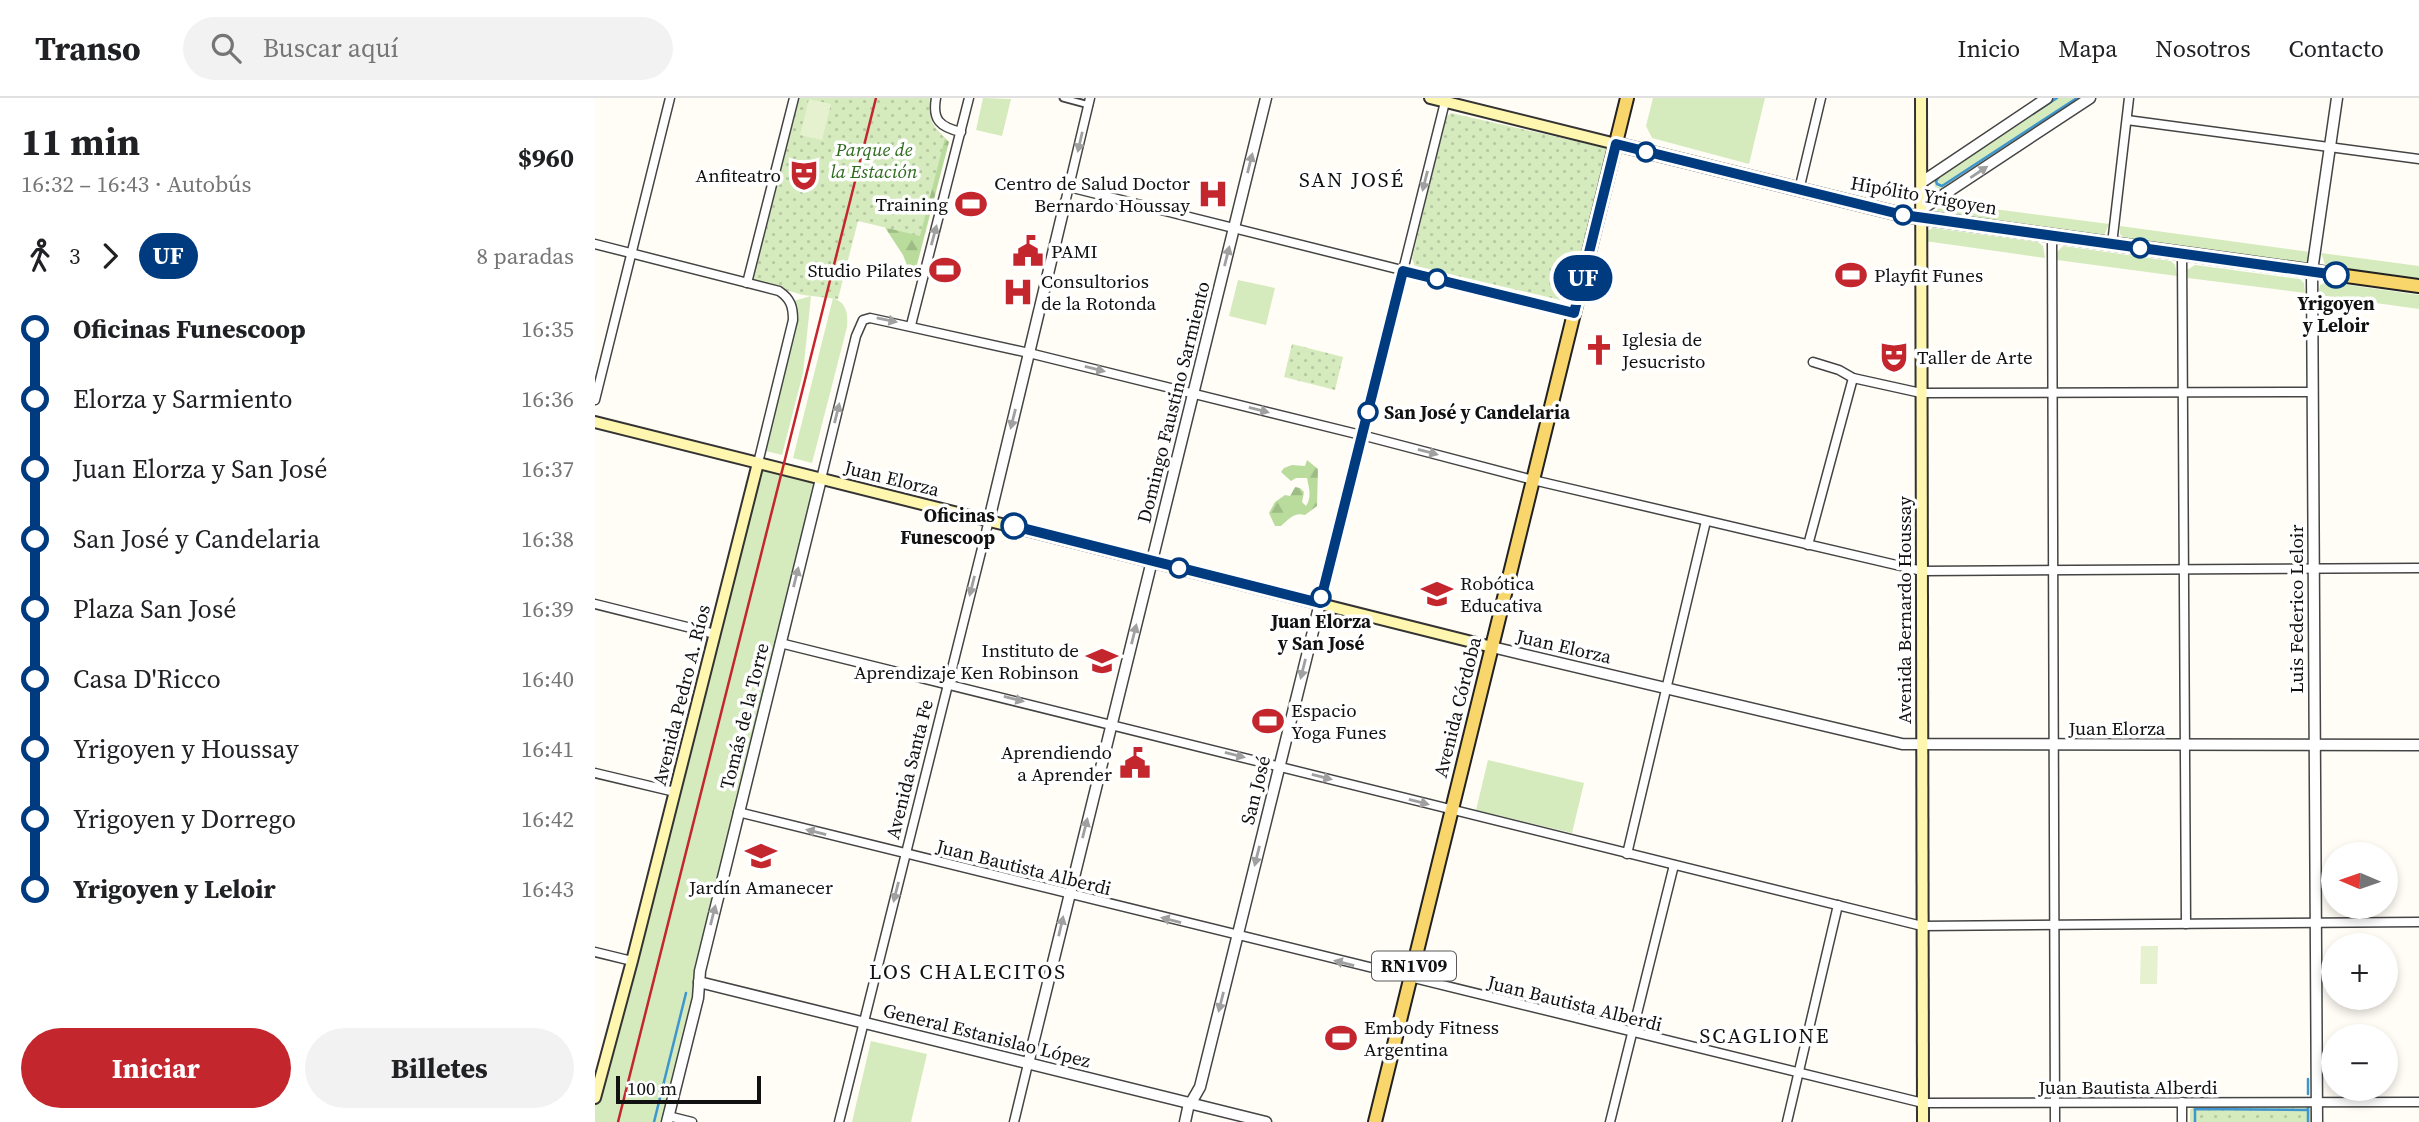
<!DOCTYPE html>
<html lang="es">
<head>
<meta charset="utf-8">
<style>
	body { margin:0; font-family:"Source Serif 4",serif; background:#f2f2f2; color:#202124; height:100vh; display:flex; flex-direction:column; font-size:26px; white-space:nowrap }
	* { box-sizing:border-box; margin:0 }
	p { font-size:23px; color:#757577 }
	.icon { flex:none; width:38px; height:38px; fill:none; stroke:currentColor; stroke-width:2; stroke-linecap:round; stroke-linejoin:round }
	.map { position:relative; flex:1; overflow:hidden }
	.side { display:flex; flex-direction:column; background:#fff; width:595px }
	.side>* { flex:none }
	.badge { padding:0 14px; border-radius:23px; font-size:24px; line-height:46px }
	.needle { width:46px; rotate:272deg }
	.controls { position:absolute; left:1726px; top:744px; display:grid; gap:14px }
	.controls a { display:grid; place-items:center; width:77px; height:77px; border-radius:50%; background:#fff; box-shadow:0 4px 10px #0003; font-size:35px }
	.scale { position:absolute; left:21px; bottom:18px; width:145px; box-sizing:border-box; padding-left:7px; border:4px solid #111; border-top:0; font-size:19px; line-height:24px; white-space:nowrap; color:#111; -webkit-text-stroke:5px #fff; paint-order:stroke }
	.map>.badge { position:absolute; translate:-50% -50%; box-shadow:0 0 0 4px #fff }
	.legs { display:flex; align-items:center; gap:10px; height:77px; padding:0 21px; font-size:23px }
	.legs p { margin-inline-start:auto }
	.overview { display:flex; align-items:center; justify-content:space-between; height:119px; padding:0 21px }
	h1 { font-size:38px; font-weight:700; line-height:52px }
	.button { display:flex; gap:14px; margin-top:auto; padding:14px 21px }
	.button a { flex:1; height:80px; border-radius:42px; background:#c4262e; color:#fff; font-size:28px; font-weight:700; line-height:80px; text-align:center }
	.button a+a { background:#f2f2f2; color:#202124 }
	ul { padding:0 21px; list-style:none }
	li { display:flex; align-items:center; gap:24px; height:70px; font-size:26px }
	li i { display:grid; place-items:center; width:10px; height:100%; margin:0 9px; background:currentColor }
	li i::after { content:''; width:18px; height:18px; margin:-9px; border:5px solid; border-radius:50%; background:#fff }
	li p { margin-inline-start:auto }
	li:first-child i { background:linear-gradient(#0000 50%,currentColor 0) }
	li:last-child i { background:linear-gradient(currentColor 50%,#0000 0) }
	header { display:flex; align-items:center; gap:42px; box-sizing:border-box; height:98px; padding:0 35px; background:#fff; border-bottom:2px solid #e0e0e0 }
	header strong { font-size:33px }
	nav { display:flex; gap:38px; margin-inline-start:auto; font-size:24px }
	.search { width:490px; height:63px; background:#f2f2f2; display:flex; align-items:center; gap:18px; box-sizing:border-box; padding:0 24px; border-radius:38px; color:#757577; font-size:26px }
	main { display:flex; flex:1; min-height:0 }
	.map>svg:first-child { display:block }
	.grass { fill:#d5ebbd }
	.forest { fill:url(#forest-firs) }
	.park { fill:url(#park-dots) }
	.pitch { fill:#e6f2cf }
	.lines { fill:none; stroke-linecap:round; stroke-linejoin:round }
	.stream { stroke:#3f96cf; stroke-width:2.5 }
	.pedestrian-casing { stroke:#444; stroke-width:9 }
	.minor-casing { stroke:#444; stroke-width:11 }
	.tertiary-casing { stroke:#444; stroke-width:13 }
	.secondary-casing { stroke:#333; stroke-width:14 }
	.primary-casing { stroke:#222; stroke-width:16 }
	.pedestrian { stroke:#fff; stroke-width:5 }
	.minor { stroke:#fff; stroke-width:8 }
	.tertiary { stroke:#fff; stroke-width:10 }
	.secondary { stroke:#fff6b0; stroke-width:10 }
	.primary { stroke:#f9d66b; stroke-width:12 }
	.rail { stroke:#c4262e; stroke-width:2.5 }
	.oneway { fill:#a0a0a0 }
	.line-1-casing { stroke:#fff; stroke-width:16 }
	.line-1 { stroke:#003b80; stroke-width:10 }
	.stop-1-dot { fill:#fff; stroke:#003b80; stroke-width:3.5 }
	.labels { text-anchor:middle; stroke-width:7; stroke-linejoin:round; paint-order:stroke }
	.shield { fill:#fff; stroke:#585858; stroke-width:2 }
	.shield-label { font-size:18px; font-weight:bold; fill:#111 }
	.park-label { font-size:19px; font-style:italic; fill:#2f6b1f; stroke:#fff }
	.poi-label { font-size:19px; fill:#111; stroke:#fff; text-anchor:start }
	.street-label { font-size:19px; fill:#111; stroke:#fff }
	.stop-label { font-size:19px; font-weight:bold; fill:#111; stroke:#fff }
	.neighbourhood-label { font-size:21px; letter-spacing:2px; fill:#111; stroke:#fff }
</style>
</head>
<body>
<header>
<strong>Transo</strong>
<div class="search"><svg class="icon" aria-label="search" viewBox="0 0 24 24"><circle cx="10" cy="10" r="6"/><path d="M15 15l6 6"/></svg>Buscar aquí</div>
<nav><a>Inicio</a><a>Mapa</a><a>Nosotros</a><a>Contacto</a></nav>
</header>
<main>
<section class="side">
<div class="overview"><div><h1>11 min</h1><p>16:32 – 16:43 · Autobús</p></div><b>$960</b></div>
<div class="legs"><svg class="icon" aria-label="walk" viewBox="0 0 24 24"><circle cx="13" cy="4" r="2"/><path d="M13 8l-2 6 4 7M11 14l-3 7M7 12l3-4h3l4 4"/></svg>3<svg class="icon" aria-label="forward" viewBox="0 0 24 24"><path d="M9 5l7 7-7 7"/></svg><b class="badge" style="background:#003b80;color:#fff">UF</b><p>8 paradas</p></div>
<ul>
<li><i style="color:#003b80"></i><b>Oficinas Funescoop</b><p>16:35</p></li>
<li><i style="color:#003b80"></i><span>Elorza y Sarmiento</span><p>16:36</p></li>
<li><i style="color:#003b80"></i><span>Juan Elorza y San José</span><p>16:37</p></li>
<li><i style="color:#003b80"></i><span>San José y Candelaria</span><p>16:38</p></li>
<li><i style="color:#003b80"></i><span>Plaza San José</span><p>16:39</p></li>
<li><i style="color:#003b80"></i><span>Casa D'Ricco</span><p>16:40</p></li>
<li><i style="color:#003b80"></i><span>Yrigoyen y Houssay</span><p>16:41</p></li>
<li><i style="color:#003b80"></i><span>Yrigoyen y Dorrego</span><p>16:42</p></li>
<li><i style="color:#003b80"></i><b>Yrigoyen y Leloir</b><p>16:43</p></li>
</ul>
<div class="button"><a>Iniciar</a><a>Billetes</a></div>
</section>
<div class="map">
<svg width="1824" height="1024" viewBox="0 0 1824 1024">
	<defs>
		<pattern id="forest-firs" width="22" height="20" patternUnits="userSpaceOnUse" patternTransform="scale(1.75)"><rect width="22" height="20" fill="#b9dc9c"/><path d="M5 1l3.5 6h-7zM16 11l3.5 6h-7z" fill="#9ebc85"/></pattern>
		<pattern id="park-dots" width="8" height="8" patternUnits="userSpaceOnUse" patternTransform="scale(1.75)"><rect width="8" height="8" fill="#d5ebbd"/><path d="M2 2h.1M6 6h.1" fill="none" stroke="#b6c8a1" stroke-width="1.8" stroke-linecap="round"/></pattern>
	</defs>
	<rect width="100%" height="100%" fill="#fffdf5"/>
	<g class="grass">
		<path d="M388 0 416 1 407 38 381 32Z"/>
		<path d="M1058 0H1170L1154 66 1057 40 1051 28Z"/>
		<path d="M1456 0H1489L1347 93 1340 90 1339 82Z"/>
		<path d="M1358 99 1361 106 1514 126 1509 138 1343 117 1342 111Z"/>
		<path d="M1525 128 1715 154 1713 162 1708 166 1529 141 1525 136Z"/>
		<path d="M1338 130 1443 144 1448 148 1450 160 1330 143 1332 133Z"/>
		<path d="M1468 148 1576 163 1580 167 1582 178 1462 162V154Z"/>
		<path d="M1726 155 1824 168V183L1731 169Z"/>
		<path d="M1600 167 1705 181 1709 185 1710 195 1593 180 1592 172Z"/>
		<path d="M643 182 680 190 671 227 634 218Z"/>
		<path d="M1733 184 1824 197V211L1723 197 1725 187Z"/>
		<path d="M216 198 208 275 187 357 171 353 202 223 199 203Z"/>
		<path d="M238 200C252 205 253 216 252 229L217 365 198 360Z"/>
		<path d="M163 365 226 381 72 1024H0V1000Z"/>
		<path d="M893 662 989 685 977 735 881 712Z"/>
		<path d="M276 943 332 956 316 1024H257Z"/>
	</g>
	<g class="forest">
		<path d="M333 23 354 44 318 182 308 157 291 131 290 125Z"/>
		<path d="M712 362 723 371 722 408 710 417C699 414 694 421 686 428H680L674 415 680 404 690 397 695 398 700 389 705 390 709 394 707 404 711 408C717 399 714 390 712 380H701L696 383 686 374 689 370 697 367 710 368Z"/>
	</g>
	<g class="park">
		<path d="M204 0H335C332 17 337 29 350 40L325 138 263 123 243 201 208 197 156 182Z"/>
		<path d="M856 15 1011 50 1013 54 974 201 970 203 820 168 817 161 851 19Z"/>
		<path d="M697 246 748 259 740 292 689 279Z"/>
		<path d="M1599 1008H1715L1717 1024H1595V1012Z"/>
	</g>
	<g class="pitch">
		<path d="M214 1 236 6 227 42 205 37Z"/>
		<path d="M1546 848H1563L1562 886H1545Z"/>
	</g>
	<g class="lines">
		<g class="stream">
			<path d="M1394 44 1462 0"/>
			<path d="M1345 77 1341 83 1342 86 1347 88 1482 0"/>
			<path d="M1713 996V981"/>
			<path d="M1713 1008V1024"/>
			<path d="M59 1024 91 895"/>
			<path d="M1600 1024V1011L1713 1012"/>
		</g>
		<defs>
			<path id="pedestrian" d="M468 0 494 7"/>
			<g id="minor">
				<path d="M341 0C337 22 345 29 366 34"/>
				<path d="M1532 22 1824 61"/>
				<path d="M474 89 979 215"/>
				<path d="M1204 92 1226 0"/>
				<path d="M470 105 495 0"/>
				<path d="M1457 138 1460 1024"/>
				<path d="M0 146 184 193C196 201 198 209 198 222L163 365"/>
				<path d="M1517 146 1534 0"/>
				<path d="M1587 156 1591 826"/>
				<path d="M152 185 199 0"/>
				<path d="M316 227 374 0"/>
				<path d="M1218 264 1244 272 1258 280 1326 295 1718 294"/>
				<path d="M0 302 75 0"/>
				<path d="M226 381 261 238 268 222 275 220 434 255 778 340 938 382 1327 473 1824 470"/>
				<path d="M1213 447 1258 280"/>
				<path d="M725 505 851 0"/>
				<path d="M0 506 120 536"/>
				<path d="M185 545 1327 828 1824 824"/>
				<path d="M0 675 80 694"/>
				<path d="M143 714 1328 1005 1824 1004"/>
				<path d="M1032 756 1111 423"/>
				<path d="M0 854 37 863"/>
				<path d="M1587 1004V1024"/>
				<path d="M73 1018 97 1024"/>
				<path d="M244 1024 394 422"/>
				<path d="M419 1024 433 966"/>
				<path d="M1015 1024 1079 767"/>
				<path d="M1192 1024 1243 807"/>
			</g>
			<g id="tertiary">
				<path d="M1327 84 1452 0"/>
				<path d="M1327 111 1495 0"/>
				<path d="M394 422 470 105"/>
				<path d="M897 549 1307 646 1824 647"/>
				<path d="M104 884 671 1024"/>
				<path d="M433 966 671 0"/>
				<path d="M72 1024 103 900 105 873 226 381"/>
				<path d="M590 1024 593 1010 605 989 725 505"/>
				<path d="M1722 1024 1717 173 1742 0"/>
			</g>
			<g id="secondary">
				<path d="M835 0 1021 46"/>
				<path d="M1326 0 1328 1024"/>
				<path d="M0 324 897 549"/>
				<path d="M0 1000 37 863 163 365"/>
			</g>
			<g id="primary">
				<path d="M1021 46 1308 117 1824 188"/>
				<path d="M780 1024 1032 0"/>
			</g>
		</defs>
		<use href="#pedestrian" class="pedestrian-casing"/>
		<use href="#minor" class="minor-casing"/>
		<use href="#tertiary" class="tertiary-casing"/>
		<use href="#secondary" class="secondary-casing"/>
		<use href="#primary" class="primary-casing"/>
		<use href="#pedestrian" class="pedestrian"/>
		<use href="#minor" class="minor"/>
		<use href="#tertiary" class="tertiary"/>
		<use href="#secondary" class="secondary"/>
		<use href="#primary" class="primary"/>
		<path class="rail" d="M23 1024 281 0"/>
	</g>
	<defs><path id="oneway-solid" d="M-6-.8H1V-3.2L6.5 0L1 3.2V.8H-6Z" transform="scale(1.75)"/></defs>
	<g class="oneway">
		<use href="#oneway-solid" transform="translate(485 44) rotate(103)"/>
		<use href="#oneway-solid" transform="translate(655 65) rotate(-76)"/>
		<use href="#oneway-solid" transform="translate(1384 74) rotate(-34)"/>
		<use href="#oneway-solid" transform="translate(830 83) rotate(104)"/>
		<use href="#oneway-solid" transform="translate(339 137) rotate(-75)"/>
		<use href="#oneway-solid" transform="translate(632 158) rotate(-76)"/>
		<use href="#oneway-solid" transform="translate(292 222) rotate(11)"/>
		<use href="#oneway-solid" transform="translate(500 271) rotate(14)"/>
		<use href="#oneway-solid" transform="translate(664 312) rotate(14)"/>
		<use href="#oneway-solid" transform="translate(242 315) rotate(-76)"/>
		<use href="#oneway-solid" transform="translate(418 321) rotate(104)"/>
		<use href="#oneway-solid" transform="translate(833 354) rotate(15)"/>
		<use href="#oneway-solid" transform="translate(201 479) rotate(-76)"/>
		<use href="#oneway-solid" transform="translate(377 488) rotate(104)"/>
		<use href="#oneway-solid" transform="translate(539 536) rotate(-76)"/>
		<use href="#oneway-solid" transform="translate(708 571) rotate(104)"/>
		<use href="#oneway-solid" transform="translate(419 601) rotate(14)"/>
		<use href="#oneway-solid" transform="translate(640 657) rotate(14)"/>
		<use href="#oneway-solid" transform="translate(727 679) rotate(14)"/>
		<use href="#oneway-solid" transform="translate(824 704) rotate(14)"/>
		<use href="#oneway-solid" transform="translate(490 730) rotate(-76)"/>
		<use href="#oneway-solid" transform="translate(221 734) rotate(-166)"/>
		<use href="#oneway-solid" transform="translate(662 758) rotate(104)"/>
		<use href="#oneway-solid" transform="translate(301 794) rotate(104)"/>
		<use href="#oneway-solid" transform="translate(118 817) rotate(-76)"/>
		<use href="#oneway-solid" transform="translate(576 822) rotate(-166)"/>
		<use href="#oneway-solid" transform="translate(466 828) rotate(-77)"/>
		<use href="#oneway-solid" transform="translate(749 865) rotate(-166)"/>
		<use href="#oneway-solid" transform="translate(626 904) rotate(104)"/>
	</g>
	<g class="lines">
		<defs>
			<path id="line-1" d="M419 428 725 505 808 173 979 215 1021 46 1308 117 1741 177"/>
		</defs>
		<use href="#line-1" class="line-1-casing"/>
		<use href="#line-1" class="line-1"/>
	</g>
	<defs>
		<symbol id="theatre-bare" viewBox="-9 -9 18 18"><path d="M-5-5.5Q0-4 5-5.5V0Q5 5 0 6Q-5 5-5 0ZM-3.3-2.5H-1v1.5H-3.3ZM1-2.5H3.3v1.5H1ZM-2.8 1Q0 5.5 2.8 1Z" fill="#c4262e" stroke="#fff" stroke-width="2.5" paint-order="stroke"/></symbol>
		<symbol id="hospital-bare" viewBox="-9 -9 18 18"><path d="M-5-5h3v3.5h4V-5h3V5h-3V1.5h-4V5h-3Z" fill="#c4262e" stroke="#fff" stroke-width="2.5" paint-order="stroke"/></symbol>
		<symbol id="stadium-bare" viewBox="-9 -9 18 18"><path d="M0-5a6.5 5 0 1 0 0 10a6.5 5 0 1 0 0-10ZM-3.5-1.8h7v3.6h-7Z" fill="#c4262e" stroke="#fff" stroke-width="2.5" paint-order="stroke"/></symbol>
		<symbol id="civic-bare" viewBox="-9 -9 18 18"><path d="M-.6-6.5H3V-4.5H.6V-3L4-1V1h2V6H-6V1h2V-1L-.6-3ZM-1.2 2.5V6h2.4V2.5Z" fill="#c4262e" stroke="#fff" stroke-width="2.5" paint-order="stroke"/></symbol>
		<symbol id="church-bare" viewBox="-9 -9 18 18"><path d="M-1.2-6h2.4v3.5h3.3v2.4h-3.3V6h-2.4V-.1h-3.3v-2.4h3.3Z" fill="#c4262e" stroke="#fff" stroke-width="2.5" paint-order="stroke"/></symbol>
		<symbol id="university-bare" viewBox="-9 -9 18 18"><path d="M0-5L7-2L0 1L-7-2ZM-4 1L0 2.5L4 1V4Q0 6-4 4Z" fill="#c4262e" stroke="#fff" stroke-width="2.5" paint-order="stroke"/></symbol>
		<symbol id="school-bare" viewBox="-9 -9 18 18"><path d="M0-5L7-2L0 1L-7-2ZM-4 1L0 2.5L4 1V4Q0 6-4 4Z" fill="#c4262e" stroke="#fff" stroke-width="2.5" paint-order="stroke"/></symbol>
	</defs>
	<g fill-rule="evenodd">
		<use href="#theatre-bare" x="187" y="55" width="44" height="44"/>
		<use href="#hospital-bare" x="596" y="74" width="44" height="44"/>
		<use href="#stadium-bare" x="354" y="84" width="44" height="44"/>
		<use href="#civic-bare" x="411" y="131" width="44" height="44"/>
		<use href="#stadium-bare" x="328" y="150" width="44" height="44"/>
		<use href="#stadium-bare" x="1234" y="155" width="44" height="44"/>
		<use href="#hospital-bare" x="401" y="172" width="44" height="44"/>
		<use href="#church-bare" x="982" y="230" width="44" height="44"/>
		<use href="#theatre-bare" x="1277" y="237" width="44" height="44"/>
		<use href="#university-bare" x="820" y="474" width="44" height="44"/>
		<use href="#university-bare" x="485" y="541" width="44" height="44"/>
		<use href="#stadium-bare" x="651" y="601" width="44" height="44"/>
		<use href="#civic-bare" x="518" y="643" width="44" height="44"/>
		<use href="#school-bare" x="144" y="736" width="44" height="44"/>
		<use href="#stadium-bare" x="724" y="918" width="44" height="44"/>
	</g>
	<g class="stop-1-dot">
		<circle cx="1051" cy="54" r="9"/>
		<circle cx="1308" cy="117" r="9"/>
		<circle cx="1545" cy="150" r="9"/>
		<circle cx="1741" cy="177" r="12"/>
		<circle cx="842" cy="181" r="9"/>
		<circle cx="773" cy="314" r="9"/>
		<circle cx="419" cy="428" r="12"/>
		<circle cx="584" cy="470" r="9"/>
		<circle cx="726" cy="499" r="9"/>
	</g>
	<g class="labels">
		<rect class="shield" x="777" y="853.5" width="84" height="29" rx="5"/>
		<g class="shield-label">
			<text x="819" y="874">RN1V09</text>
		</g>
		<g class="park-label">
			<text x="279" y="58">Parque de<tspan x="279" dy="22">la Estación</tspan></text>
		</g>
		<g class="poi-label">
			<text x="186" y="84" text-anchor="end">Anfiteatro</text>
			<text x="595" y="92" text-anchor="end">Centro de Salud Doctor<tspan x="595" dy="22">Bernardo Houssay</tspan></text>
			<text x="353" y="113" text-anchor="end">Training</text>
			<text x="456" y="160">PAMI</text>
			<text x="327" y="179" text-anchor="end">Studio Pilates</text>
			<text x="1279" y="184">Playfit Funes</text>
			<text x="446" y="190">Consultorios<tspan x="446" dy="22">de la Rotonda</tspan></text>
			<text x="1027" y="248">Iglesia de<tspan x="1027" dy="22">Jesucristo</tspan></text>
			<text x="1322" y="266">Taller de Arte</text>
			<text x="865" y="492">Robótica<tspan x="865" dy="22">Educativa</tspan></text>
			<text x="484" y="559" text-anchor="end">Instituto de<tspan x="484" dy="22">Aprendizaje Ken Robinson</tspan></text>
			<text x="696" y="619">Espacio<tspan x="696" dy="22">Yoga Funes</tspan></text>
			<text x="517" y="661" text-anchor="end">Aprendiendo<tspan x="517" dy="22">a Aprender</tspan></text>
			<text x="166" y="796" text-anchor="middle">Jardín Amanecer</text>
			<text x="769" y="936">Embody Fitness<tspan x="769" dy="22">Argentina</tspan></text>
		</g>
		<g class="street-label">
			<text transform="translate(1329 97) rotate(10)" y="7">Hipólito Yrigoyen</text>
			<text transform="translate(578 304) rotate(-76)" y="7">Domingo Faustino Sarmiento</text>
			<text transform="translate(297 380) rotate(14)" y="7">Juan Elorza</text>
			<text transform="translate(1701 511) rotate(-90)" y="7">Luis Federico Leloir</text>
			<text transform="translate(1309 512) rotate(-90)" y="7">Avenida Bernardo Houssay</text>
			<text transform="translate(969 548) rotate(13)" y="7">Juan Elorza</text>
			<text transform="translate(86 597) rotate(-76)" y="7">Avenida Pedro A. Ríos</text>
			<text transform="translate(862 609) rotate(-76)" y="7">Avenida Córdoba</text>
			<text transform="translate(149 618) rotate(-76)" y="7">Tomás de la Torre</text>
			<text x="1522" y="637">Juan Elorza</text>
			<text transform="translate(314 671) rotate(-76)" y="7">Avenida Santa Fe</text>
			<text transform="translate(660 692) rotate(-76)" y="7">San José</text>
			<text transform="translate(429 769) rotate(14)" y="7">Juan Bautista Alberdi</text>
			<text transform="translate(980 905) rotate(14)" y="7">Juan Bautista Alberdi</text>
			<text transform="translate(392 937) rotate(14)" y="7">General Estanislao López</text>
			<text x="1533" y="996">Juan Bautista Alberdi</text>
		</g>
		<g class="stop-label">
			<text x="1741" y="212">Yrigoyen<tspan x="1741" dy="22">y Leloir</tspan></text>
			<text x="789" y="321" text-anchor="start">San José y Candelaria</text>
			<text x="400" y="424" text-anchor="end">Oficinas<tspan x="400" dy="22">Funescoop</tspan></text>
			<text x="726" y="530">Juan Elorza<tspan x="726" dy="22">y San José</tspan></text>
		</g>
		<g class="neighbourhood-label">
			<text x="757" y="89">SAN JOSÉ</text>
			<text x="373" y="881">LOS CHALECITOS</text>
			<text x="1170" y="945">SCAGLIONE</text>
		</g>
	</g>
</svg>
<div class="controls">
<a><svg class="needle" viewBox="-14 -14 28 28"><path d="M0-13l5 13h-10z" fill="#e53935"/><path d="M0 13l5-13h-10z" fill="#757577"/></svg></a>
<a>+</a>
<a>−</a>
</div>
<div class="scale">100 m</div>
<b class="badge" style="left:988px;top:180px;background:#003b80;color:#fff">UF</b>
</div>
</main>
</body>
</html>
